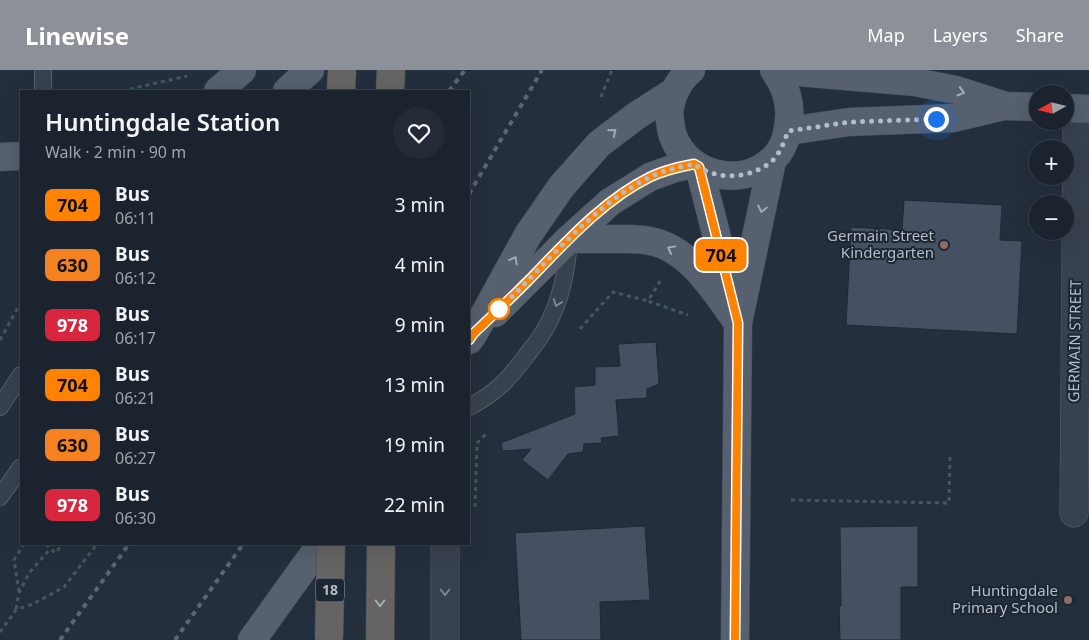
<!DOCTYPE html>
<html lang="en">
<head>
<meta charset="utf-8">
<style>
	body { margin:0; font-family:"Noto Sans",sans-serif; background:#242b36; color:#f1f3f6; height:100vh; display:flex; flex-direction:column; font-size:19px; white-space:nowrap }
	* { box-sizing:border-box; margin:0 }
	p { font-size:16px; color:#a0a4aa }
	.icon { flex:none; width:28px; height:28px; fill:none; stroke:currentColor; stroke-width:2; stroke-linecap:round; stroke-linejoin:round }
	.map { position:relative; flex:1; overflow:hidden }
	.details { position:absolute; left:20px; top:20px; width:450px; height:455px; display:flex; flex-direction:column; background:#1b232e; border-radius:0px; box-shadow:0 5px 20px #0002,0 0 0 1px #39404a }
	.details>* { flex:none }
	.badge { padding:0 10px; border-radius:8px; font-size:18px; line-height:32px }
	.needle { width:32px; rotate:262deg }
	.controls { position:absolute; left:1029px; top:15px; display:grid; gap:10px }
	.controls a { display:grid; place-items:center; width:45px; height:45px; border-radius:50%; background:#1b232e; box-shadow:0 5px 20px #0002,0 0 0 1px #39404a; font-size:25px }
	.you { position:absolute; width:25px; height:25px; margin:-12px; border:4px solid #fff; border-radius:50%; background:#1a73e8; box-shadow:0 0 0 8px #1a73e833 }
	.map>.badge { position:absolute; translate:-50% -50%; box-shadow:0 0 0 2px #fff }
	.round { display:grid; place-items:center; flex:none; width:52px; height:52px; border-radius:26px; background:#242b36 }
	.overview { display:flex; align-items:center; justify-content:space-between; height:85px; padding:0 25px }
	h1 { font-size:24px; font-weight:600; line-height:38px }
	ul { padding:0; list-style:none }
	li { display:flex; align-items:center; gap:15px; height:60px; padding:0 25px }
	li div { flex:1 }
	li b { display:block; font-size:19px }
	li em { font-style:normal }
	li .badge { min-width:55px; font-weight:700; text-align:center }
	header { display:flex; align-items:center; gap:30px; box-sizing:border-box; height:70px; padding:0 25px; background:#8c9099; color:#fff }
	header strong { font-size:24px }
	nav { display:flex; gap:28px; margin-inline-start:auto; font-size:18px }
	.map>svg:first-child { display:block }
	.building { fill:#455162; stroke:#1f2835 }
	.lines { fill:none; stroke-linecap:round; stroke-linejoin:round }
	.service-casing { stroke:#565f6c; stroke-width:18 }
	.minor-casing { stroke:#565f6c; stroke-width:29 }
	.primary-casing { stroke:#414a57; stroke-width:29 }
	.trunk-casing { stroke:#434c59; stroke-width:29 }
	.path { stroke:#44595c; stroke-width:3; stroke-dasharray:4 4; stroke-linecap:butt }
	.service { stroke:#38414e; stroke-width:16 }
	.minor { stroke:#38414e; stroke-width:28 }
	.primary { stroke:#56606e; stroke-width:28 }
	.trunk { stroke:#656462; stroke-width:28 }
	.rail { stroke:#5a6575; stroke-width:4; stroke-dasharray:5 5; stroke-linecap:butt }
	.trunk-bridge-casing { stroke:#434c59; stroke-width:29; stroke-linecap:butt }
	.trunk-bridge { stroke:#656462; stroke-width:28 }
	.oneway { stroke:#a1aab7 }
	.oneway2 { stroke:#7c8592 }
	.oneway3 { stroke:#a8afba }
	.line-casing { stroke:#fff; stroke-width:11 }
	.line { stroke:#ff8200; stroke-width:8 }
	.walk { stroke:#b4bcc9; stroke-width:5; stroke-dasharray:0 9 }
	.education-dot { fill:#8d6e63; stroke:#1d2633; stroke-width:2 }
	.stop-dot { fill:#fff; stroke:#ff8200; stroke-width:2.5 }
	.labels { text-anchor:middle; stroke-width:4; stroke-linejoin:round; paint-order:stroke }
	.shield { fill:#1d2633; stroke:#878f9c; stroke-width:1 }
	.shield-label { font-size:14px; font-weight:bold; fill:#b4bcc9 }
	.poi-label { font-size:15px; fill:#b4bcc9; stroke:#1d2633; text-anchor:end }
	.street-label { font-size:15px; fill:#b4bcc9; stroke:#1d2633 }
</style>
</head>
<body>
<header>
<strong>Linewise</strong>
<nav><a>Map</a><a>Layers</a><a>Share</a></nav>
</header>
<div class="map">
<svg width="1089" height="570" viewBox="0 0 1089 570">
	<rect width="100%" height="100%" fill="#242f3e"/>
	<g class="building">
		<path d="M904 130 1002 135 1000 170 1022 171 1017 264 846 255 851 157 902 160Z"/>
		<path d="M656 272 659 314 647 319V328L616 330 619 366 601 368 602 373 584 374 583 382 568 384 548 410 522 390 531 379 503 381 501 373 575 344 574 317 595 315V297L620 296 618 274Z"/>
		<path d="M645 456 650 530 600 532 601 570H521L515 463Z"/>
		<path d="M918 456V517H901V570H840L839 536H841L840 457Z"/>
	</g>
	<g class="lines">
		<defs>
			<g id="service">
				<path d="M43 21V0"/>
				<path d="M0 337 21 305"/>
				<path d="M469 337C495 324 509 309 526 286 532 278 539 270 544 261 561 233 567 201 569 169"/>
				<path d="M0 427 21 397"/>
			</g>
			<g id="minor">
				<path d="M1074 443 1077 39"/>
				<path d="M445 474V570"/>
			</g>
			<g id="primary">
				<path d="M691 0C677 11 667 33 670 51 671 56 671 61 673 66 687 105 740 119 771 91 783 81 788 64 789 50 791 32 785 15 774 0"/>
				<path d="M775 0 915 12 956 20 1006 36 1038 37"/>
				<path d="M218 21 242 0"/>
				<path d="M287 21 310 0"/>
				<path d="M1065 38 1089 39"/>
				<path d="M788 61 849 52 954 48 1004 36"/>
				<path d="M0 87 21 86"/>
				<path d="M699 97 736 242"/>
				<path d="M569 169C585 169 600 169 616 169 627 169 639 168 650 171 690 178 716 223 738 253"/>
				<path d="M495 243 569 169 610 132 650 107 675 98 694 94"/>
				<path d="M469 270 474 263 528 165 561 117 599 74 636 46 675 21"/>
				<path d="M252 570 321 474"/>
				<path d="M735 570 738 253 772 91"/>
			</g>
			<g id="trunk">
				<path d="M341 21 342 0"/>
				<path d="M380 570 381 474"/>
			</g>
		</defs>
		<use href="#service" class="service-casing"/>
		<use href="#minor" class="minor-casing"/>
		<use href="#primary" class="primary-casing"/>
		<use href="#trunk" class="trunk-casing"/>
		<g class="path">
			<path d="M122 21 187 6"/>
			<path d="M601 27 612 0"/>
			<path d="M20 208 21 209"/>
			<path d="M660 211 648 231 688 245"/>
			<path d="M580 259 613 222 648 231"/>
			<path d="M0 270 21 232"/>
			<path d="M791 430 949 433 950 387"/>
			<path d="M475 437 477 373 488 362"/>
			<path d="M46 474 55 483 63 474"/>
			<path d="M19 522 14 490 24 474"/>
			<path d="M16 539 19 523 29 503 50 479"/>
			<path d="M0 562 16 540 33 534 64 517 97 474"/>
		</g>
		<use href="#service" class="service"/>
		<use href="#minor" class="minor"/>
		<use href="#primary" class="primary"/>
		<use href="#trunk" class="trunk"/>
		<g class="rail">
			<path d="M449 21 465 0"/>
			<path d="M469 124 542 0"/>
			<path d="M60 570 129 474"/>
			<path d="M175 570 243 474"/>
		</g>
		<defs>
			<g id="trunk-bridge">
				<path d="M390 21 391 0"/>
				<path d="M329 567 331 474"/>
			</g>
		</defs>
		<use href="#trunk-bridge" class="trunk-bridge-casing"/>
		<use href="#trunk-bridge" class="trunk-bridge"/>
	</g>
	<defs><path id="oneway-chevron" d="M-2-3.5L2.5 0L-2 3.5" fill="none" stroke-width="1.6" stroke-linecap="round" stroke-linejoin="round" transform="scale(1.25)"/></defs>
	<g class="oneway">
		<use href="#oneway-chevron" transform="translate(961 22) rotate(16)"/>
		<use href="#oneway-chevron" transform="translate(613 62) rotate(-39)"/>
		<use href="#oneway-chevron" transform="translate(762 139) rotate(102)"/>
		<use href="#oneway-chevron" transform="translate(671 179) rotate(-151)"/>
		<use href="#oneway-chevron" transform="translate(514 190) rotate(-61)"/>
	</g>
	<g class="oneway2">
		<use href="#oneway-chevron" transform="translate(557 233) rotate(110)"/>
		<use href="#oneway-chevron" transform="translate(445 522) rotate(90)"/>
	</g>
	<use class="oneway3" href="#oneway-chevron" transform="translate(380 533) rotate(90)"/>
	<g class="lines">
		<defs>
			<path id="line" d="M469 270 474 263C492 246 511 228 529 210 565 173 603 130 650 107 664 100 679 97 694 94L699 97 738 253 735 570"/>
		</defs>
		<use href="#line" class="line-casing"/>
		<use href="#line" class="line"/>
		<path class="walk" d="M499 239C546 195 592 135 650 107 664 100 679 97 694 94 716 111 750 109 771 92 780 84 784 72 788 61L850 52 936 49"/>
	</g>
	<g class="education-dot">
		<circle cx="944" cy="175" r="5"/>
		<circle cx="1068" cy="530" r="5"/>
	</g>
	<circle class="stop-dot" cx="499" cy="239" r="10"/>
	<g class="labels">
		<rect class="shield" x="316" y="508.5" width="28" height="23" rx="4"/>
		<g class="shield-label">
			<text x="330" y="525">18</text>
		</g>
		<g class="poi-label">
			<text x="934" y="171">Germain Street<tspan x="934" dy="17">Kindergarten</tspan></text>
			<text x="1058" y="526">Huntingdale<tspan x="1058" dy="17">Primary School</tspan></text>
		</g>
		<g class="street-label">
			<text transform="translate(1075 271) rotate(-89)" y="5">GERMAIN STREET</text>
		</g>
	</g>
</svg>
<div class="controls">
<a><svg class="needle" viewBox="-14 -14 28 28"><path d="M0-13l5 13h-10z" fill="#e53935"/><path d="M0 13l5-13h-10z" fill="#a0a4aa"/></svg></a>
<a>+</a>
<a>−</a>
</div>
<div class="you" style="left:936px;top:49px"></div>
<b class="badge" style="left:721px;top:185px;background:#ff8200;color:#111">704</b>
<section class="details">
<div class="overview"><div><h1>Huntingdale Station</h1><p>Walk · 2 min · 90 m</p></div><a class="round"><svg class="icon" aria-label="heart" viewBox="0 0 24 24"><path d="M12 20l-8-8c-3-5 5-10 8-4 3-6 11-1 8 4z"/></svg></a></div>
<ul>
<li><span class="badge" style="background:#ff8200;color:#111">704</span><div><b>Bus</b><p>06:11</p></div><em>3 min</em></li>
<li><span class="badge" style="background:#f58220;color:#111">630</span><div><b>Bus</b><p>06:12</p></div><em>4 min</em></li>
<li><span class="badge" style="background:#d7263d;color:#fff">978</span><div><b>Bus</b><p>06:17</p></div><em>9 min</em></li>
<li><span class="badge" style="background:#ff8200;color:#111">704</span><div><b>Bus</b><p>06:21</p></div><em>13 min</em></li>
<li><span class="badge" style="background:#f58220;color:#111">630</span><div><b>Bus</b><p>06:27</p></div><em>19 min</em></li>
<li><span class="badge" style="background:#d7263d;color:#fff">978</span><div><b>Bus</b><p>06:30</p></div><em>22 min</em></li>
</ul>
</section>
</div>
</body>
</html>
